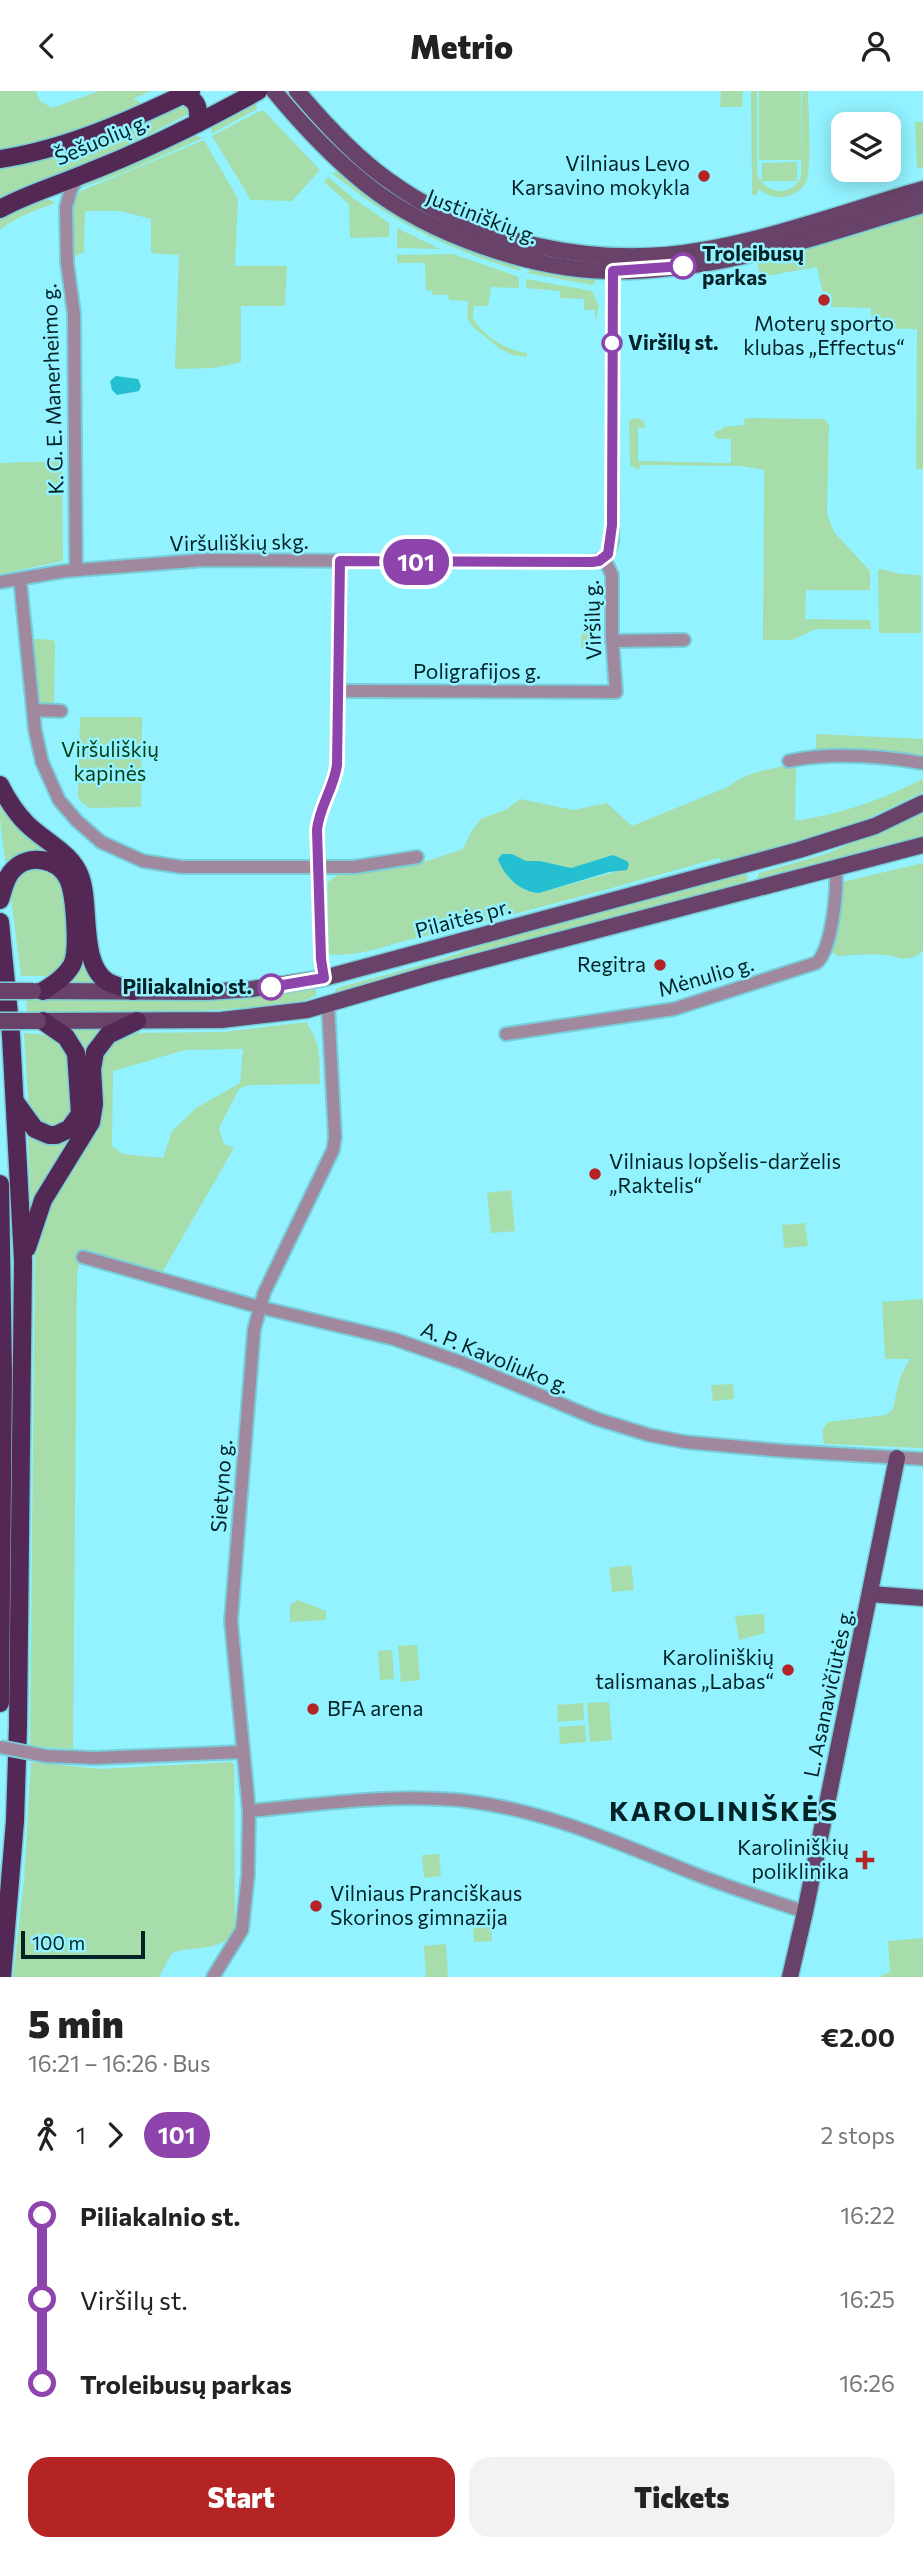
<!DOCTYPE html>
<html lang="en">
<head>
<meta charset="utf-8">
<style>
	body { margin:0; font-family:Commissioner,sans-serif; background:#f2f2f2; color:#222; height:100vh; display:flex; flex-direction:column; font-size:26px; white-space:nowrap }
	* { box-sizing:border-box; margin:0 }
	p { font-size:23px; color:#767676 }
	.icon { flex:none; width:38px; height:38px; fill:none; stroke:currentColor; stroke-width:2; stroke-linecap:round; stroke-linejoin:round }
	.map { position:relative; height:1886px; overflow:hidden }
	.side { display:flex; flex-direction:column; background:#fff; flex:1 }
	.side>* { flex:none }
	.badge { padding:0 14px; border-radius:23px; font-size:24px; line-height:46px }
	.fabs { position:absolute; left:831px; top:21px; display:grid; gap:14px }
	.fabs a { display:grid; place-items:center; width:70px; height:70px; border-radius:14px; background:#fff; box-shadow:0 4px 18px #0003; font-size:35px }
	.scale { position:absolute; left:21px; bottom:18px; width:124px; box-sizing:border-box; padding-left:7px; border:4px solid #022226; border-top:0; font-size:19px; line-height:24px; white-space:nowrap; color:#022226; -webkit-text-stroke:5px #92f2ff; paint-order:stroke }
	.map>.badge { position:absolute; translate:-50% -50%; box-shadow:0 0 0 4px #fff }
	.legs { display:flex; align-items:center; gap:10px; height:77px; padding:0 28px; font-size:23px }
	.legs p { margin-inline-start:auto }
	.head { display:flex; align-items:center; justify-content:space-between; height:119px; padding:0 28px }
	h1 { font-size:38px; font-weight:800; line-height:52px }
	.cta { display:flex; gap:14px; margin-top:auto; padding:14px 28px }
	.cta a { flex:1; height:80px; border-radius:21px; background:#b42424; color:#fff; font-size:28px; font-weight:800; line-height:80px; text-align:center }
	.cta a+a { background:#f2f2f2; color:#222 }
	ul { padding:0 28px; list-style:none }
	li { display:flex; align-items:center; gap:24px; height:84px; font-size:26px }
	li i { display:grid; place-items:center; width:10px; height:100%; margin:0 9px; background:currentColor }
	li i::after { content:''; width:18px; height:18px; margin:-9px; border:5px solid; border-radius:50%; background:#fff }
	li p { margin-inline-start:auto }
	li:first-child i { background:linear-gradient(#0000 50%,currentColor 0) }
	li:last-child i { background:linear-gradient(currentColor 50%,#0000 0) }
	header { display:flex; justify-content:space-between; align-items:center; height:91px; padding:0 28px; background:#fff; font-size:32px; font-weight:800 }
	.map>svg:first-child { display:block }
	.green { fill:#a6ddaa; fill-rule:evenodd }
	.water { fill:#24bfd0 }
	.lines { fill:none; stroke-linecap:round; stroke-linejoin:round }
	.minor-casing { stroke:#78cdd8; stroke-width:16 }
	.major-casing { stroke:#78cdd8; stroke-width:19 }
	.highway-casing { stroke:#78cdd8; stroke-width:21 }
	.minor { stroke:#a0899f; stroke-width:12 }
	.major { stroke:#684268; stroke-width:16 }
	.highway { stroke:#542855; stroke-width:18 }
	.minor-bridge-casing { stroke:#78cdd8; stroke-width:16; stroke-linecap:butt }
	.major-bridge-casing { stroke:#78cdd8; stroke-width:19; stroke-linecap:butt }
	.minor-bridge { stroke:#a0899f; stroke-width:12 }
	.major-bridge { stroke:#684268; stroke-width:16 }
	.line-1-casing { stroke:#fff; stroke-width:16 }
	.line-1 { stroke:#8e44ad; stroke-width:10 }
	.poi-dot { fill:#b42424; stroke:#92f2ff; stroke-width:2.5 }
	.stop-1-dot { fill:#fff; stroke:#8e44ad; stroke-width:3.5 }
	.labels { text-anchor:middle; stroke-width:5; stroke-linejoin:round; paint-order:stroke }
	.street-label { font-size:21px; fill:#022226; stroke:#92f2ff }
	.poi-label { font-size:21px; fill:#022226; stroke:#92f2ff; text-anchor:end }
	.stop-label { font-size:21px; font-weight:bold; fill:#022226; stroke:#92f2ff; text-anchor:start }
	.park-label { font-size:21px; fill:#063e13; stroke:#92f2ff }
	.district-label { font-size:28px; font-weight:bold; letter-spacing:2px; fill:#022226; stroke:#92f2ff }
</style>
</head>
<body>
<header><svg class="icon" aria-label="back" viewBox="0 0 24 24"><path d="M15 5l-7 7 7 7"/></svg>Metrio<svg class="icon" aria-label="person" viewBox="0 0 24 24"><circle cx="12" cy="8" r="4"/><path d="M4 21q1-7 8-7t8 7"/></svg></header>
<div class="map">
<svg width="923" height="1886" viewBox="0 0 923 1886">
	<rect width="100%" height="100%" fill="#92f2ff"/>
	<g class="green">
		<path d="M0 0H36L40 10 52 17 99 0H151L133 8 144 13 42 53 0 63Z"/>
		<path d="M721 0H743L742 16H720Z"/>
		<path d="M751 0H757V82C764 103 791 107 801 86L802 0H808C808 19 813 78 805 93 801 99 795 103 788 105 777 108 767 105 758 98L757 104H752Z"/>
		<rect x="759" y="0" width="42" height="69"/>
		<path d="M256 11 257 18 211 43 212 34Z"/>
		<path d="M184 12 192 21 96 71 0 112V73Z"/>
		<path d="M260 20H264L320 79 292 110 251 109 212 45Z"/>
		<path d="M915 31H923V76L917 78Z"/>
		<path d="M193 44 203 47 120 83 75 99Z"/>
		<path d="M204 49 238 108 235 175H287L285 215H241V271L214 277 175 278 179 164 151 162V128L121 120H85L84 161 74 166 71 163C71 145 67 111 81 100Z"/>
		<path d="M797 71V90H762V72Z"/>
		<path d="M337 80 518 173 521 180C450 160 388 129 332 82Z"/>
		<path d="M328 86 353 107 389 132V146L350 147 349 113 324 91Z"/>
		<path d="M45 109H51L55 112C36 119 16 126 0 139V128Z"/>
		<path d="M923 123V378H916L917 238 871 237V217L831 216V203H823L817 176 760 186 757 169Z"/>
		<path d="M397 137 440 158 397 157Z"/>
		<path d="M453 163 519 186V197L491 196 488 215H474L473 228C486 247 504 258 527 262V266L512 264 500 258 472 235 467 227 468 210 449 209 448 204H433L432 200 426 199 425 172H397V164Z"/>
		<path d="M533 176 595 186V192L592 194 527 182Z"/>
		<path d="M526 188 592 200 599 215 595 232V219H584V208L560 207V200L526 197Z"/>
		<path d="M637 327 644 330 645 337 638 336V370L731 372V348H717L714 344 716 340 722 339 723 336 744 334V329L747 327 824 328 829 334 827 423 834 441 870 480V499H806L805 528 870 529 871 538H816L792 549H763L764 379 741 375 640 374 639 379 630 374 629 329Z"/>
		<path d="M62 370 63 470 0 483V372Z"/>
		<path d="M882 478 901 483 921 484V542H879L878 479Z"/>
		<path d="M582 535H596V557H581Z"/>
		<path d="M37 548 53 549 55 552 54 611 50 615H40L38 611 31 553 32 549Z"/>
		<path d="M80 626H142L141 716 91 717C84 714 81 712 78 705Z"/>
		<path d="M816 643 923 648V669L816 660Z"/>
		<path d="M796 673 795 730C841 723 881 709 923 688V701L869 727 781 759 726 774 719 767C618 795 518 824 416 847 386 854 358 867 327 863L328 791C351 771 392 775 420 771 435 769 449 762 463 758L471 741 481 728 507 718 520 708 573 719 607 712 632 735 730 695C747 680 776 677 796 673ZM505 762 526 770H540L571 777 614 764 628 777 539 802C523 801 512 790 503 778Z"/>
		<path d="M0 705 67 773 102 892 62 894 69 887 66 775 6 778 0 729Z"/>
		<path d="M923 720V745L762 789 757 787 759 782 826 763Z"/>
		<path d="M923 772V860C907 873 901 866 885 864 870 863 853 864 838 865L833 862 832 854 842 791Z"/>
		<path d="M40 773 62 786 71 865 56 885H21L10 800 15 784Z"/>
		<path d="M747 782 748 792 335 904 334 902 337 897 436 870 488 852Z"/>
		<path d="M311 896 316 899V904C297 916 264 915 242 917 171 922 99 926 27 925L26 907Z"/>
		<path d="M306 931C322 955 319 965 320 993L249 994 239 998 219 1037 224 1053 234 1057 160 1185 82 1161 77 1183 73 1658 30 1655 35 1152 99 967 109 951 128 942 223 941ZM243 958 240 992 196 1017 172 1040 163 1067 123 1063 112 1055 113 980 185 959Z"/>
		<path d="M107 938 88 1017 31 1123 28 1043H72L67 939Z"/>
		<path d="M24 942 47 944 70 960 73 1029 49 1039 29 1019Z"/>
		<path d="M511 1099 515 1140 491 1142 487 1102Z"/>
		<path d="M805 1132 808 1155 784 1157 782 1134Z"/>
		<path d="M923 1208V1357L824 1353 822 1339 828 1331 886 1324 893 1318 900 1286 910 1268H885L882 1211Z"/>
		<path d="M733 1293 734 1308 713 1310 711 1294Z"/>
		<path d="M631 1474 634 1499 612 1501 609 1477Z"/>
		<path d="M298 1509 326 1520V1529L290 1531V1514Z"/>
		<path d="M764 1523 765 1542 739 1549 735 1525Z"/>
		<path d="M417 1554 420 1589 401 1591 398 1555Z"/>
		<path d="M392 1559 394 1588 380 1589 378 1560Z"/>
		<path d="M609 1611 612 1649 590 1651 587 1612Z"/>
		<path d="M583 1612 584 1629 558 1631 557 1614Z"/>
		<path d="M585 1634 586 1651 560 1653 559 1636Z"/>
		<path d="M31 1671 100 1678 231 1671 234 1673 235 1838C226 1862 192 1854 172 1862L159 1886H13L24 1790Z"/>
		<path d="M439 1763 441 1785 424 1787 422 1764Z"/>
		<path d="M491 1827 492 1850 474 1851 473 1828Z"/>
		<path d="M923 1847V1886H882V1884L890 1881 888 1850Z"/>
		<path d="M446 1853 448 1886H426L424 1855Z"/>
	</g>
	<g class="water">
		<path d="M116 285 138 288 141 295 139 300 117 304 112 299 110 290Z"/>
		<path d="M502 763H512L526 770H540L571 777 613 764 627 770 629 773 627 779 609 781 539 802C520 801 504 785 498 768Z"/>
	</g>
	<g class="lines">
		<defs>
			<g id="minor">
				<path d="M604 467 608 463 612 450 613 172"/>
				<path d="M76 479 74 223 67 171 66 116 71 98 79 86"/>
				<path d="M20 488 35 639 42 671 59 709 77 730 101 751 143 770 182 776H354L417 766"/>
				<path d="M0 491 65 480 204 469 563 471H591L604 467"/>
				<path d="M612 550 684 549"/>
				<path d="M339 600 616 601 612 546V484L604 467"/>
				<path d="M33 619 61 620"/>
				<path d="M789 670C831 661 881 665 923 672"/>
				<path d="M324 887 321 868 317 739C319 716 333 697 337 674L340 470"/>
				<path d="M506 943 674 918 816 872C831 862 839 796 835 778"/>
				<path d="M83 1166 259 1216 394 1248 463 1272 597 1328 649 1344 685 1351 785 1360 923 1368"/>
				<path d="M46 1665 94 1667 243 1661"/>
				<path d="M249 1720C321 1713 395 1702 467 1710 547 1720 616 1751 690 1781 727 1796 767 1808 805 1821"/>
				<path d="M213 1886 242 1839 248 1784 249 1720 231 1530 254 1239 264 1202 333 1059 335 1046 328 914"/>
			</g>
			<g id="major">
				<path d="M274 0C302 34 333 67 367 94 430 144 534 180 614 180 638 181 663 178 687 175 767 165 846 136 923 114"/>
				<path d="M297 0C324 32 354 65 388 89 476 153 596 178 703 159 777 146 850 119 923 98"/>
				<path d="M39 900 206 901 252 898 324 887 799 759 875 735 923 712"/>
				<path d="M38 930 221 929 307 919 430 883 923 754"/>
				<path d="M870 1503 923 1507"/>
				<path d="M790 1886 805 1821 897 1367"/>
			</g>
			<g id="highway">
				<path d="M183 4C198 9 199 17 198 32"/>
				<path d="M0 68C66 58 131 29 191 0"/>
				<path d="M0 118C25 104 52 96 79 85 141 61 201 32 258 0"/>
				<path d="M0 694C7 708 16 722 27 733 44 750 72 762 80 785 91 813 79 874 108 891 116 895 125 897 133 900"/>
				<path d="M0 809C3 800 5 787 13 779 28 762 58 767 68 788 75 803 79 860 72 874 65 886 54 893 43 900"/>
				<path d="M0 831 11 944 23 1170 18 1635 15 1730 2 1886"/>
				<path d="M16 1012 35 1038 49 1044H56L69 1038 80 1023 76 962 66 946 43 930"/>
				<path d="M0 1093 3 1282 0 1612"/>
				<path d="M27 1157 43 1109 91 1031 94 1013 92 978 95 961 108 944 137 930"/>
			</g>
		</defs>
		<use href="#minor" class="minor-casing"/>
		<use href="#major" class="major-casing"/>
		<use href="#highway" class="highway-casing"/>
		<use href="#minor" class="minor"/>
		<use href="#major" class="major"/>
		<use href="#highway" class="highway"/>
		<defs>
			<path id="minor-bridge" d="M0 1656 46 1665"/>
			<g id="major-bridge">
				<path d="M0 900H33"/>
				<path d="M0 930H38"/>
			</g>
		</defs>
		<use href="#minor-bridge" class="minor-bridge-casing"/>
		<use href="#major-bridge" class="major-bridge-casing"/>
		<use href="#minor-bridge" class="minor-bridge"/>
		<use href="#major-bridge" class="major-bridge"/>
	</g>
	<g class="lines">
		<defs>
			<path id="line-1" d="M271 896 324 887 321 868 317 739C319 716 334 697 337 674L340 470 592 471 599 470 608 463 612 434 613 180 683 175"/>
		</defs>
		<use href="#line-1" class="line-1-casing"/>
		<use href="#line-1" class="line-1"/>
	</g>
	<g class="poi-dot">
		<circle cx="704" cy="85" r="7"/>
		<circle cx="824" cy="209" r="7"/>
		<circle cx="660" cy="874" r="7"/>
		<circle cx="595" cy="1083" r="7"/>
		<circle cx="788" cy="1579" r="7"/>
		<circle cx="313" cy="1618" r="7"/>
		<path d="M861.5 1758.5h7v7h7v7h-7v7h-7v-7h-7v-7h7z"/>
		<circle cx="316" cy="1815" r="7"/>
	</g>
	<g class="stop-1-dot">
		<circle cx="683" cy="175" r="12"/>
		<circle cx="612" cy="252" r="9"/>
		<circle cx="271" cy="896" r="12"/>
	</g>
	<g class="labels">
		<g class="street-label">
			<text transform="translate(102 49) rotate(-23)" y="7">Šešuolių g.</text>
			<text transform="translate(482 126) rotate(21)" y="7">Justiniškių g.</text>
			<text transform="translate(53 298) rotate(-92)" y="7">K. G. E. Manerheimo g.</text>
			<text transform="translate(239 452) rotate(-1)" y="7">Viršuliškių skg.</text>
			<text transform="translate(593 529) rotate(-92)" y="7">Viršilų g.</text>
			<text x="477" y="588">Poligrafijos g.</text>
			<text transform="translate(463 828) rotate(-15)" y="7">Pilaitės pr.</text>
			<text transform="translate(706 886) rotate(-16)" y="7">Mėnulio g.</text>
			<text transform="translate(495 1267) rotate(22)" y="7">A. P. Kavoliuko g.</text>
			<text transform="translate(222 1395) rotate(-86)" y="7">Sietyno g.</text>
			<text transform="translate(829 1602) rotate(-78)" y="7">L. Asanavičiūtės g.</text>
		</g>
		<g class="poi-label">
			<text x="690" y="80">Vilniaus Levo<tspan x="690" dy="24">Karsavino mokykla</tspan></text>
			<text x="824" y="240" text-anchor="middle">Moterų sporto<tspan x="824" dy="24">klubas „Effectus“</tspan></text>
			<text x="646" y="881">Regitra</text>
			<text x="609" y="1078" text-anchor="start">Vilniaus lopšelis-darželis<tspan x="609" dy="24">„Raktelis“</tspan></text>
			<text x="774" y="1574">Karoliniškių<tspan x="774" dy="24">talismanas „Labas“</tspan></text>
			<text x="327" y="1625" text-anchor="start">BFA arena</text>
			<text x="849" y="1764">Karoliniškių<tspan x="849" dy="24">poliklinika</tspan></text>
			<text x="330" y="1810" text-anchor="start">Vilniaus Pranciškaus<tspan x="330" dy="24">Skorinos gimnazija</tspan></text>
		</g>
		<g class="stop-label">
			<text x="702" y="170">Troleibusų<tspan x="702" dy="24">parkas</tspan></text>
			<text x="628" y="259">Viršilų st.</text>
			<text x="252" y="903" text-anchor="end">Piliakalnio st.</text>
		</g>
		<g class="park-label">
			<text x="110" y="666">Viršuliškių<tspan x="110" dy="24">kapinės</tspan></text>
		</g>
		<g class="district-label">
			<text x="724" y="1730">KAROLINIŠKĖS</text>
		</g>
	</g>
</svg>
<div class="fabs">
<a><svg class="icon" aria-label="layers" viewBox="0 0 24 24"><path d="M12 4l9 5-9 5-9-5zM3 14l9 5 9-5"/></svg></a>
</div>
<div class="scale">100 m</div>
<b class="badge" style="left:416px;top:471px;background:#8e44ad;color:#fff">101</b>
</div>
<section class="side">
<div class="head"><div><h1>5 min</h1><p>16:21 – 16:26 · Bus</p></div><b>€2.00</b></div>
<div class="legs"><svg class="icon" aria-label="walk" viewBox="0 0 24 24"><circle cx="13" cy="4" r="2"/><path d="M13 8l-2 6 4 7M11 14l-3 7M7 12l3-4h3l4 4"/></svg>1<svg class="icon" aria-label="forward" viewBox="0 0 24 24"><path d="M9 5l7 7-7 7"/></svg><b class="badge" style="background:#8e44ad;color:#fff">101</b><p>2 stops</p></div>
<ul>
<li><i style="color:#8e44ad"></i><b>Piliakalnio st.</b><p>16:22</p></li>
<li><i style="color:#8e44ad"></i><span>Viršilų st.</span><p>16:25</p></li>
<li><i style="color:#8e44ad"></i><b>Troleibusų parkas</b><p>16:26</p></li>
</ul>
<div class="cta"><a>Start</a><a>Tickets</a></div>
</section>
</body>
</html>
